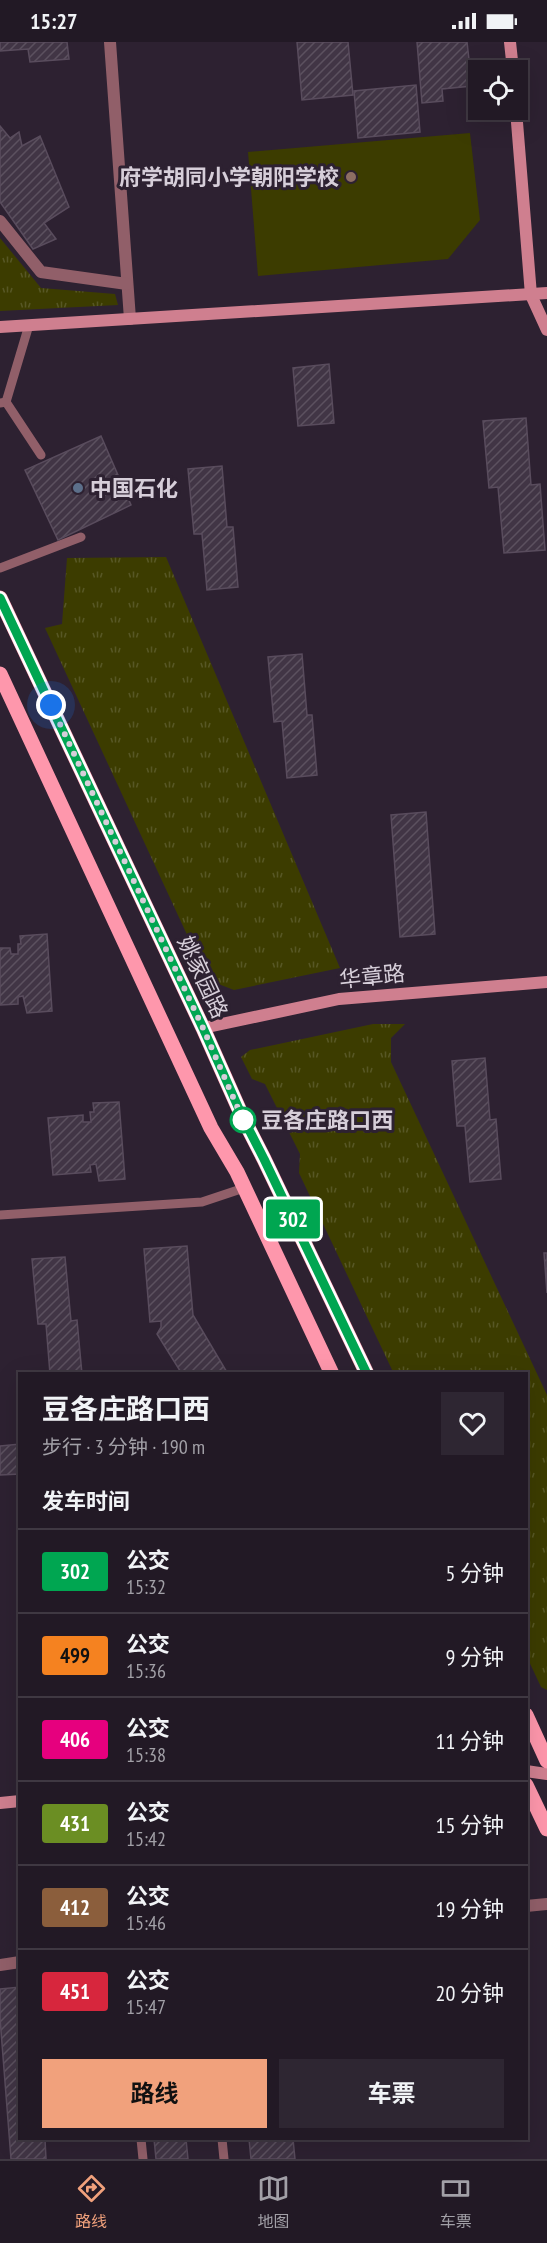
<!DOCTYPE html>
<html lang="zh">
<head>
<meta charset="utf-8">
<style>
	body { margin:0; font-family:"PT Sans Narrow","Noto Sans SC",sans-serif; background:#2e2632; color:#f1f3f6; height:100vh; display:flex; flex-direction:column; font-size:22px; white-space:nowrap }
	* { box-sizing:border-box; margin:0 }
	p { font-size:20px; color:#a2a0a7 }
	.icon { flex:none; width:33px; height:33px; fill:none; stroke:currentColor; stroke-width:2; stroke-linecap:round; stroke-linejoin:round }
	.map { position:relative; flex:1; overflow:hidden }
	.details { position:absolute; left:18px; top:1330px; width:510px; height:768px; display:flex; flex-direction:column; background:#221925; border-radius:0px; box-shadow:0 6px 24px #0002,0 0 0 2px #3f3842 }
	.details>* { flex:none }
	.badge { padding:0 12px; border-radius:4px; font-size:21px; line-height:39px }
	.fabs { position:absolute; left:468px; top:18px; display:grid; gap:12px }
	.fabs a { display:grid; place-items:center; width:60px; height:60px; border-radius:0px; background:#221925; box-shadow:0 6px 24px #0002,0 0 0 2px #3f3842; font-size:30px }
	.you { position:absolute; width:30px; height:30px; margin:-15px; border:4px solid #fff; border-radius:50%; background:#1a73e8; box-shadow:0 0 0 9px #1a73e833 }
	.map>.badge { position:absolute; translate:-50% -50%; box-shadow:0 0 0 3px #fff }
	h2 { padding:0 24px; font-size:22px; line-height:54px }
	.round { display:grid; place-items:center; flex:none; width:63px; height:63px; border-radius:0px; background:#2e2632 }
	.headline { display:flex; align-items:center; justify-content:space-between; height:102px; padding:0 24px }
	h1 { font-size:28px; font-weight:700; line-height:45px }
	.button { display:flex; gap:12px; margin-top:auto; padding:12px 24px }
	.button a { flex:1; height:69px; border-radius:0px; background:#f1a17c; color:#111; font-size:24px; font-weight:700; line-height:69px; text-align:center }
	.button a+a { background:#2e2632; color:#f1f3f6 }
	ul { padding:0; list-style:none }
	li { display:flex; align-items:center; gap:18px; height:84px; padding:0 24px; border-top:2px solid #3f3842 }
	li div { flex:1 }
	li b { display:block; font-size:22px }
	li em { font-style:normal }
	li .badge { min-width:66px; font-weight:700; text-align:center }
	.status { display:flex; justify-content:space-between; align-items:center; height:42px; padding:0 30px; background:#221925; direction:ltr }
	.status svg { height:16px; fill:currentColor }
	.menu { display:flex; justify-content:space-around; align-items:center; height:84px; border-top:2px solid #3f3842; background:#221925; font-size:16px; color:#a2a0a7 }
	.menu a { display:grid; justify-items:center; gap:3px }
	.menu .on { color:#f1a17c }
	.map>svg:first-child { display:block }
	.grass { fill:#3c3c00 }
	.park { fill:url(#park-tufts) }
	.building { fill:url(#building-hatch); stroke:#594c5d; stroke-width:1.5 }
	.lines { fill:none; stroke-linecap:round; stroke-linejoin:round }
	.lane { stroke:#915f69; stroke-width:9 }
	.street { stroke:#915f69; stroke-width:12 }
	.secondary { stroke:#cf7f8f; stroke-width:12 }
	.primary { stroke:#fe97ac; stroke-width:15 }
	.line-casing { stroke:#fff; stroke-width:14 }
	.line { stroke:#00a651; stroke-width:9 }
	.walk { stroke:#d6ced9; stroke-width:6; stroke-dasharray:0 10.8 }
	.education-dot { fill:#8d6e63; stroke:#2d2131; stroke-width:2 }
	.service-dot { fill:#5c6f8a; stroke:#2d2131; stroke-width:2 }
	.stop-dot { fill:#fff; stroke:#00a651; stroke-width:3 }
	.labels { text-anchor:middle; stroke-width:6; stroke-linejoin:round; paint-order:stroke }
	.poi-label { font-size:22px; font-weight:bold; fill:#d6ced9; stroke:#2d2131; text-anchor:end }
	.street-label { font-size:22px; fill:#d6ced9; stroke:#2d2131 }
	.stop-label { font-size:22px; font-weight:bold; fill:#d6ced9; stroke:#2d2131; text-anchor:start }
</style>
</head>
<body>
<div class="status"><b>15:27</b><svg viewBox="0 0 49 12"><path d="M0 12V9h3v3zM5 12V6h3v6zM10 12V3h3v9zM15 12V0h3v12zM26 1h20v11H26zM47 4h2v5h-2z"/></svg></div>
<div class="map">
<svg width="547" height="2117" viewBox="0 0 547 2117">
	<defs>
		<pattern id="park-tufts" width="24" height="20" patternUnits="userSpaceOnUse" patternTransform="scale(1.5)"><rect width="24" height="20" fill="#3c3c00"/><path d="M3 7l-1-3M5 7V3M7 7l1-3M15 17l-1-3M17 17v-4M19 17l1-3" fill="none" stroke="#575725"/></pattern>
		<pattern id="building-hatch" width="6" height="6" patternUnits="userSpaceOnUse" patternTransform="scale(1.5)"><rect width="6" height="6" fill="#413545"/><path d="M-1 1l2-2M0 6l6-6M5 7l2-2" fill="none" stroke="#5c515f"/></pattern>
	</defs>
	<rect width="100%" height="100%" fill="#2d2131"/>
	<path class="grass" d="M470 91 480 178 448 217 258 234 248 110Z"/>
	<g class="park">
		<path d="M0 196 41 246 115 252 118 263 0 269Z"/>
		<path d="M166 515 340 926 234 948 208 938 45 586 62 582 67 516Z"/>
		<path d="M373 982H405L391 996V1020L547 1353V1648L541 1645 527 1615 526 1332H394L299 1131 300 1112 265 1042 252 1037 241 1015 250 1008Z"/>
	</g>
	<g class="building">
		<path d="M0 0H67L69 17 30 20 28 7 0 9Z"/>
		<path d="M297 0H348L353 53 302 58Z"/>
		<path d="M417 0H467L472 44 442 47 443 59 422 61Z"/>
		<path d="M416 43 420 90 358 96 354 49Z"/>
		<path d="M0 84 10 96 19 90 22 104 40 94 69 165 44 181 56 197 33 207 0 160Z"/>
		<path d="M329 322 334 381 298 384 293 326Z"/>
		<path d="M526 376 531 443 540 442 545 508 504 511 498 445 489 446 483 379Z"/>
		<path d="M101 394 131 463 58 498 25 428Z"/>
		<path d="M222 424 227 485H233L238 545 207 548 202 492H194L188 427Z"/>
		<path d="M302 612 307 673H312L317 733 287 736 282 679 274 680 268 615Z"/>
		<path d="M426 770 435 892 400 895 391 773Z"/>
		<path d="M47 892 52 969 27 971 23 954 18 955V962L0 963V906H10L11 912H18V902H21L20 894Z"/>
		<path d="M485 1016 490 1078 496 1077 501 1137 470 1140 465 1084H457L452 1019Z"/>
		<path d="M119 1060 125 1137 99 1139 96 1122 90 1123 91 1130 53 1133 48 1076 83 1073V1080H91L90 1070H94L93 1061Z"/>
		<path d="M187 1204 193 1273 228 1332H182L157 1292 161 1285V1279L150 1280 144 1207Z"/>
		<path d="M544 1211H547V1251Z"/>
		<path d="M65 1215 71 1279 77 1278 82 1332H50L46 1282H38L32 1217Z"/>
		<path d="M20 1402V1432L0 1433V1404Z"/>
		<path d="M20 1945V2097H45L46 2117H11L0 1976V1947Z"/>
		<path d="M154 2097H186L188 2117H156Z"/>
		<path d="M249 2097H293L295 2117H251Z"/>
	</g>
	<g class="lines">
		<g class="lane">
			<path d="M6 360 29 283"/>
			<path d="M0 361 6 360 41 413"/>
			<path d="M0 526 81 495"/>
			<path d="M0 1173 202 1160 244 1146"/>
			<path d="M141 2097 143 2117"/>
			<path d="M222 2097 224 2117"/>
		</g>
		<g class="street">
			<path d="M110 0 130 277"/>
			<path d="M0 179 41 230 127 242"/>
			<path d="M526 1864 547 1862"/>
			<path d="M0 1923 20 1920"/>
		</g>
		<g class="secondary">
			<path d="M510 0 513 28"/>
			<path d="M516 68 531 253 547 288"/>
			<path d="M0 285 547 251"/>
			<path d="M203 986 339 957 547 940"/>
			<path d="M526 1729 547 1732"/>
			<path d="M0 1761 20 1759"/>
		</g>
		<g class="primary">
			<path d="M0 556 203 986 243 1076 264 1117 367 1332"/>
			<path d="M0 632 211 1086 237 1130 332 1332"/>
			<path d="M526 1673 547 1719"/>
			<path d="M526 1743 547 1787"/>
		</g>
	</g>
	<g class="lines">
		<defs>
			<path id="line" d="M0 556 203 986 243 1076 264 1117 367 1332"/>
		</defs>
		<use href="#line" class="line-casing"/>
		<use href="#line" class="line"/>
		<path class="walk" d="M51 663 203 986 243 1078"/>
	</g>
	<circle class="education-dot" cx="351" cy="135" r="6"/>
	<circle class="service-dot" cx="78" cy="446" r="6"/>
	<circle class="stop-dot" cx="243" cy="1078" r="12"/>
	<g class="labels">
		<g class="poi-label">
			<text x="339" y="143">府学胡同小学朝阳学校</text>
			<text x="90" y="454" text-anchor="start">中国石化</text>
		</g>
		<g class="street-label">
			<text transform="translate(372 934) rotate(-6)" y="8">华章路</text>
			<text transform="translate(203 935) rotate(65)" y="8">姚家园路</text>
		</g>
		<g class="stop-label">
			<text x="261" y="1086">豆各庄路口西</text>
		</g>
	</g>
</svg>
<div class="fabs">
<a><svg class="icon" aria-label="locate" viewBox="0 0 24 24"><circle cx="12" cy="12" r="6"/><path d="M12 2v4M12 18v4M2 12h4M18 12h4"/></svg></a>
</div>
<div class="you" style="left:51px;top:663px"></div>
<b class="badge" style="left:293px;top:1177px;background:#00a651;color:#fff">302</b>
<section class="details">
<div class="headline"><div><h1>豆各庄路口西</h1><p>步行 · 3 分钟 · 190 m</p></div><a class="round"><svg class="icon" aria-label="heart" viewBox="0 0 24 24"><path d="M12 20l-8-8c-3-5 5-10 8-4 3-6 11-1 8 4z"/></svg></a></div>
<h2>发车时间</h2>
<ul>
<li><span class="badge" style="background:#00a651;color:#fff">302</span><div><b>公交</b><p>15:32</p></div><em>5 分钟</em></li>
<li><span class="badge" style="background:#f58220;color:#111">499</span><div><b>公交</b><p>15:36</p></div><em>9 分钟</em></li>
<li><span class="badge" style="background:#e6007e;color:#fff">406</span><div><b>公交</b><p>15:38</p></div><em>11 分钟</em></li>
<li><span class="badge" style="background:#6b8e23;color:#fff">431</span><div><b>公交</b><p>15:42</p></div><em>15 分钟</em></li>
<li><span class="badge" style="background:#8b5e3c;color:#fff">412</span><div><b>公交</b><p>15:46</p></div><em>19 分钟</em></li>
<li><span class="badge" style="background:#d7263d;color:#fff">451</span><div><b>公交</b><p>15:47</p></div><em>20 分钟</em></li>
</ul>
<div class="button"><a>路线</a><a>车票</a></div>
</section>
</div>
<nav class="menu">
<a class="on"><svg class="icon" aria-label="directions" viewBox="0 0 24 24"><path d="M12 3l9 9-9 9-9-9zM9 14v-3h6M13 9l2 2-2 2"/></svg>路线</a>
<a><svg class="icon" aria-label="map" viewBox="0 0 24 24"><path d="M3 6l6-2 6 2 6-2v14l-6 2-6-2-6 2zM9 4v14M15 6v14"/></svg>地图</a>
<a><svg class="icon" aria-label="tickets" viewBox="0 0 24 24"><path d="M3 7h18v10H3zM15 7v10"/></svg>车票</a>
</nav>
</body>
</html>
